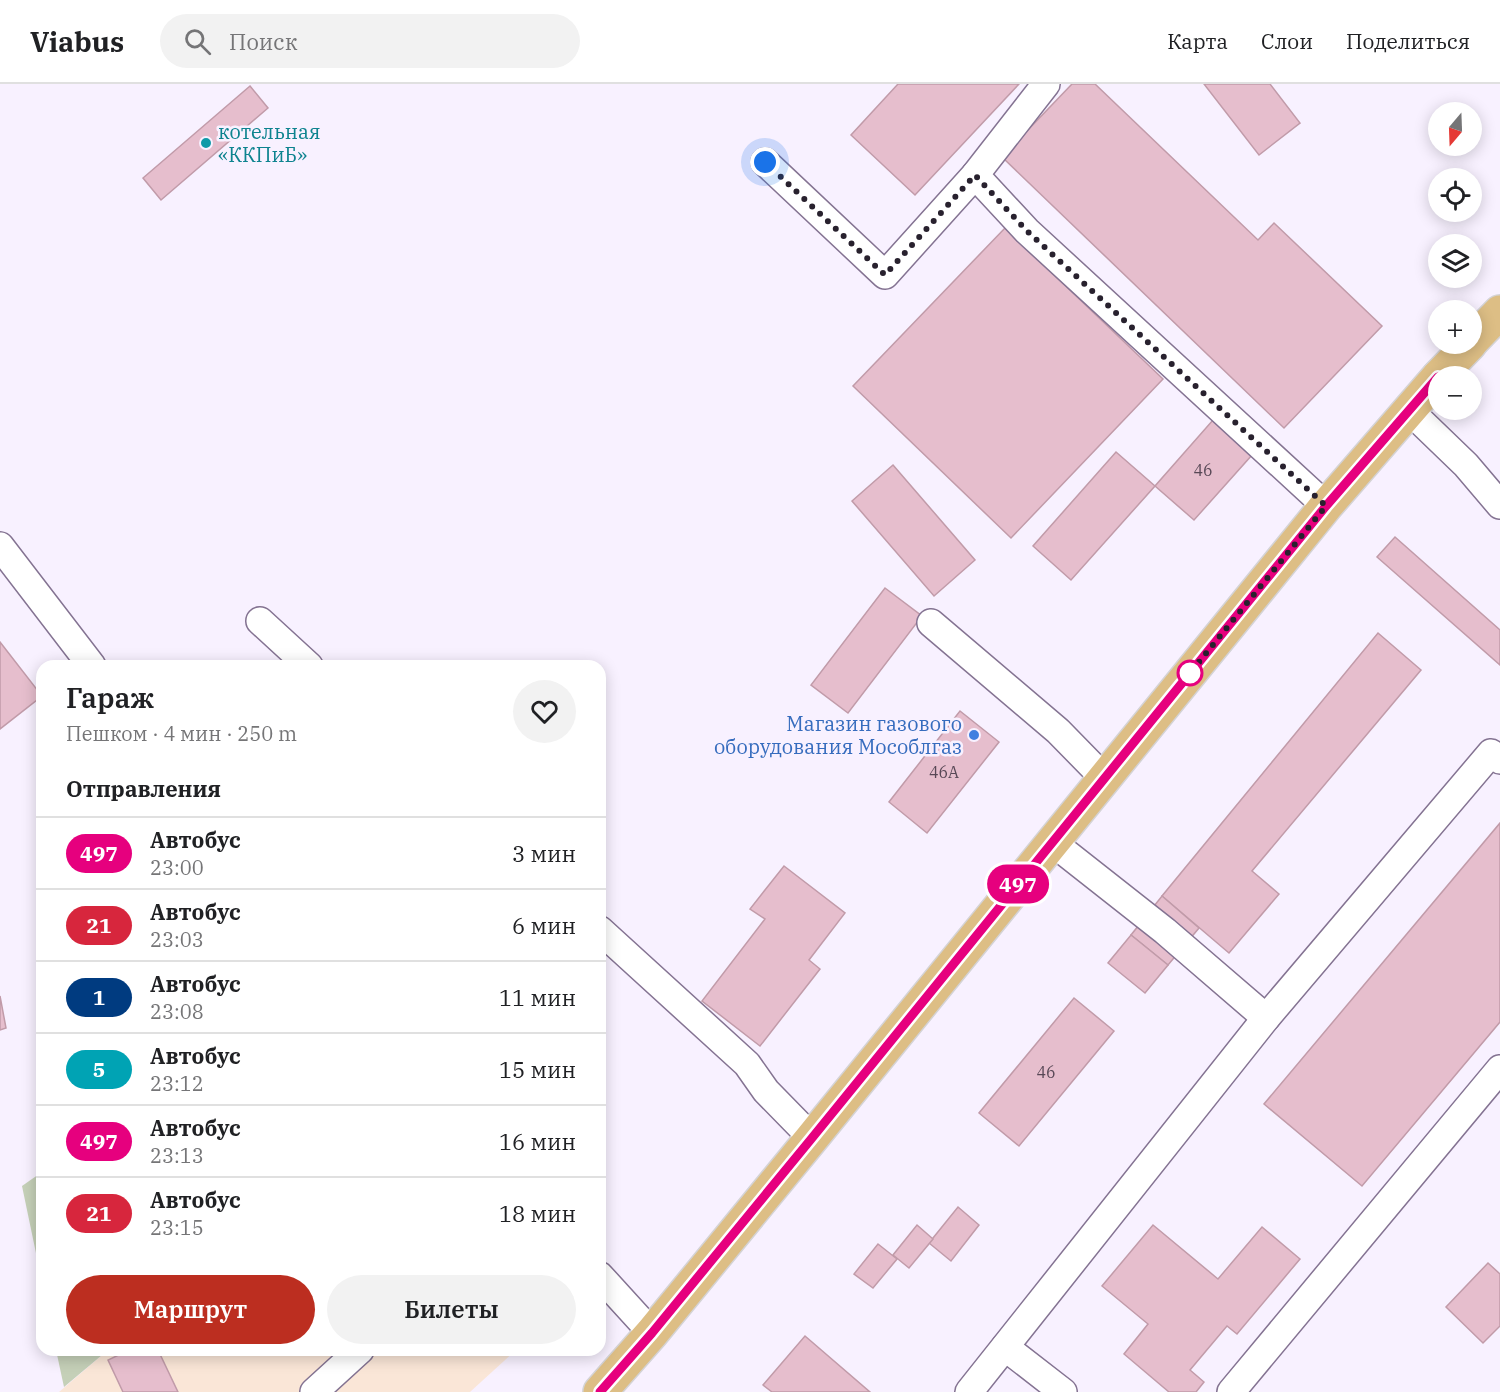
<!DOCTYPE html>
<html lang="ru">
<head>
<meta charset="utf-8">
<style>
	body { margin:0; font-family:"IBM Plex Serif",serif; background:#f2f2f2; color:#202124; height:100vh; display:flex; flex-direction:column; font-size:22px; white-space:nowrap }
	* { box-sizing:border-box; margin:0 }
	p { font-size:20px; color:#757577 }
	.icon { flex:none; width:33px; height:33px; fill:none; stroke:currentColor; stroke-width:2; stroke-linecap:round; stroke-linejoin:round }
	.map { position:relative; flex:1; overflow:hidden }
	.drawer { position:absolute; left:36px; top:576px; width:570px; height:696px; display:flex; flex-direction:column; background:#fff; border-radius:18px; box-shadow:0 3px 15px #0003 }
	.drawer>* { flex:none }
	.badge { padding:0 12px; border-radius:20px; font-size:21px; line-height:39px }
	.needle { width:39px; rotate:199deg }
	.buttons { position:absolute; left:1428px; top:18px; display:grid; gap:12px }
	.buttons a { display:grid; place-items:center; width:54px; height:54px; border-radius:50%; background:#fff; box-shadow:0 3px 15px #0003; font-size:30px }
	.you { position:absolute; width:30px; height:30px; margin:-15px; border:4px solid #fff; border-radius:50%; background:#1a73e8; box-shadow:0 0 0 9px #1a73e833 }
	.map>.badge { position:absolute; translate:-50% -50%; box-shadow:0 0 0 3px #fff }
	h2 { padding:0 30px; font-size:22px; line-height:54px }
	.round { display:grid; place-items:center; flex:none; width:63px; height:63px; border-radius:32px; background:#f2f2f2 }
	.headline { display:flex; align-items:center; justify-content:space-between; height:102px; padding:0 30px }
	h1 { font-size:28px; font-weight:600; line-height:45px }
	.action { display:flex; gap:12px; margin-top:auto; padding:12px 30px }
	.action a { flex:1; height:69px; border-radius:36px; background:#bc2e20; color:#fff; font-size:24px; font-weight:600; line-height:69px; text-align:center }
	.action a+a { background:#f2f2f2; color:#202124 }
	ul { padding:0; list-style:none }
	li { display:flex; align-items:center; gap:18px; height:72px; padding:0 30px; border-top:2px solid #e0e0e0 }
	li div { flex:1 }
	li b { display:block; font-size:22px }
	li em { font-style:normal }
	li .badge { min-width:66px; font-weight:700; text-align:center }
	header { display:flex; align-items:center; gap:36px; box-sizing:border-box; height:84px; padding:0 30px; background:#fff; border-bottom:2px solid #e0e0e0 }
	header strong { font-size:28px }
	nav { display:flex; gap:33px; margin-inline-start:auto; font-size:21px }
	.search { width:420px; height:54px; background:#f2f2f2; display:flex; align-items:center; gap:15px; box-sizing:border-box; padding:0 21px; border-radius:33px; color:#757577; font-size:22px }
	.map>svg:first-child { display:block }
	.commercial { fill:#fae6d7 }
	.green { fill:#c5d0b8 }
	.building { fill:#e6becd; stroke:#c19ba9; stroke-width:1.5 }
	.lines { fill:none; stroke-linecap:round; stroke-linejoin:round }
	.minor-casing { stroke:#847392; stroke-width:30 }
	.major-casing { stroke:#d4d3d5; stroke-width:36 }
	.minor { stroke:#fff; stroke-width:27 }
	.major { stroke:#ddbe85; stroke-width:33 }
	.line-casing { stroke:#fff; stroke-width:14 }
	.line { stroke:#e6007e; stroke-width:9 }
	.walk { stroke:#28212e; stroke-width:6; stroke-dasharray:0 10.8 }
	.culture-dot { fill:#0f9aa8; stroke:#f8f1ff; stroke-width:2 }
	.stop-dot { fill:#fff; stroke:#e6007e; stroke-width:3 }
	.shop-dot { fill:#3f7fe0; stroke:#f8f1ff; stroke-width:2 }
	.labels { text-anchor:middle; stroke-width:5; stroke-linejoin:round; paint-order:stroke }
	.number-label { font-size:16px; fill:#584856 }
	.culture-label { font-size:20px; fill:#0d838f; stroke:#f8f1ff; text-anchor:start }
	.shop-label { font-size:20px; fill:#366cbe; stroke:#f8f1ff; text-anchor:end }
</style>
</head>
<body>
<header>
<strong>Viabus</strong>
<div class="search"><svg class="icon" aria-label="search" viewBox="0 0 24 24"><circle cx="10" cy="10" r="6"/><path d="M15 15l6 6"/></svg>Поиск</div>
<nav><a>Карта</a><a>Слои</a><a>Поделиться</a></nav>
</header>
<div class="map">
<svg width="1500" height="1308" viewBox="0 0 1500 1308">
	<rect width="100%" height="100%" fill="#f8f1ff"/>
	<path class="commercial" d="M108 1266H516L470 1308H59Z"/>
	<g class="green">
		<path d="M42 1088V1198L22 1102Z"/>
		<path d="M56 1266H108L64 1303Z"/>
	</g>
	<g class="building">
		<path d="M898 0H1019L915 111 851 51Z"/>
		<path d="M1072 0H1095L1258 156 1274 139 1382 242 1284 344 1002 73Z"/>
		<path d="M1204 0H1270L1300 39 1259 71Z"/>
		<path d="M250 2 268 24 161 116 143 94Z"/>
		<path d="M1005 144 1163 295 1011 454 853 302Z"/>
		<path d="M1213 336 1252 371 1194 436 1155 402Z"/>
		<path d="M1116 368 1155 402 1071 496 1033 462Z"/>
		<path d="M893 381 975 476 934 512 852 417Z"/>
		<path d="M1395 453 1500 546V581L1377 473Z"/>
		<path d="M885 504 922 532 848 629 811 601Z"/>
		<path d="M1378 549 1421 586 1252 787 1279 810 1229 869 1162 812Z"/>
		<path d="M0 558 42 612 0 645Z"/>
		<path d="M960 627 999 658 927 749 889 718Z"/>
		<path d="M1500 739V938L1362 1102 1264 1020Z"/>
		<path d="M784 782 845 829 809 876 820 885 760 962 702 917 765 835 750 825Z"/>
		<path d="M1162 812 1199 844 1168 881 1131 851Z"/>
		<path d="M1131 851 1168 881 1145 909 1108 879Z"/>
		<path d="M0 912 6 944 0 946Z"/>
		<path d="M1074 914 1114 947 1019 1062 979 1029Z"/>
		<path d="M958 1123 979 1141 951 1177 929 1159Z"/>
		<path d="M917 1141 933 1155 909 1184 893 1171Z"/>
		<path d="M1153 1141 1218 1195 1262 1143 1300 1175 1237 1250 1227 1242 1190 1286 1204 1298 1196 1308H1169L1124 1270 1148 1240 1102 1202Z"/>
		<path d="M878 1160 897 1175 873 1204 854 1190Z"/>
		<path d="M1488 1179 1500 1190V1242L1483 1259 1446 1223Z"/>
		<path d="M805 1252 870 1308H772L763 1301Z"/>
		<path d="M129 1266H158L178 1308H123L108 1276Z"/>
	</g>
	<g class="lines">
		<defs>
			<g id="minor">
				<path d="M1046 0 975 91 1027 147 1326 422"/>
				<path d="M765 78 885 191 975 91"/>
				<path d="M1409 326 1466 381 1500 421"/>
				<path d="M0 462 92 582"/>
				<path d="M260 537 309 582"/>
				<path d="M931 539 1058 647 1104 694"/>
				<path d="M1052 758 1165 847 1266 934"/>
				<path d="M600 846 747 980 766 1007 812 1054"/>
				<path d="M600 1192 652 1249"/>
				<path d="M1005 1263 1063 1308"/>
				<path d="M314 1308 360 1266"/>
				<path d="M969 1308 1266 934 1491 669 1500 676"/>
				<path d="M1231 1308 1500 985"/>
			</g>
			<g id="major">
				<path d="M1472 257 1500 228"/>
				<path d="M1439 292 1470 260"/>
				<path d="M600 1308 652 1249 812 1054 1326 422 1438 293"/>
			</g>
		</defs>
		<use href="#minor" class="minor-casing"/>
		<use href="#major" class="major-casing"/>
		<use href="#minor" class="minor"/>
		<use href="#major" class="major"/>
	</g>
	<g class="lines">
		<defs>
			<path id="line" d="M600 1308 652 1249 812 1054 1326 422 1438 293"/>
		</defs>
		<use href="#line" class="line-casing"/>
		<use href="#line" class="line"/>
		<path class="walk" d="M765 78 885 191 975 91 1027 147 1326 422 1190 589"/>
	</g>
	<circle class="culture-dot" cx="206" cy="59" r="6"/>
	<circle class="stop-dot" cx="1190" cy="589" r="12"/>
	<circle class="shop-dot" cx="974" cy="651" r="6"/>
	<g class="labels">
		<g class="number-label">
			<text x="1203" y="392">46</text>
			<text x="944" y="694">46А</text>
			<text x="1046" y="994">46</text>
		</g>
		<g class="culture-label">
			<text x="218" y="55">котельная<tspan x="218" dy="23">«ККПиБ»</tspan></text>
		</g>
		<g class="shop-label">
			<text x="962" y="647">Магазин газового<tspan x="962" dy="23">оборудования Мособлгаз</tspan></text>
		</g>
	</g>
</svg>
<div class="buttons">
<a><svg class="needle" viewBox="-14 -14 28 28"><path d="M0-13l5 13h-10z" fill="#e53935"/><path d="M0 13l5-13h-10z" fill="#757577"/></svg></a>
<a><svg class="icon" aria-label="locate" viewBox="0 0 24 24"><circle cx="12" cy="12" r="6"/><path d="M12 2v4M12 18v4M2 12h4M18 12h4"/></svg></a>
<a><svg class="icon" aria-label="layers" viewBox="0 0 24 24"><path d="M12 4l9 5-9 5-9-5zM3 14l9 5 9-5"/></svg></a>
<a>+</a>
<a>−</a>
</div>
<div class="you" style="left:765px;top:78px"></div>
<b class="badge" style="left:1018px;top:800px;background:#e6007e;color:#fff">497</b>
<section class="drawer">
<div class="headline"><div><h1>Гараж</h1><p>Пешком · 4 мин · 250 m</p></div><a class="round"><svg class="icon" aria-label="heart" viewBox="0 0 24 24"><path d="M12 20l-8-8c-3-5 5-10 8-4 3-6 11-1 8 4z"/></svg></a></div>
<h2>Отправления</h2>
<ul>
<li><span class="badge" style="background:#e6007e;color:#fff">497</span><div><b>Автобус</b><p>23:00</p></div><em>3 мин</em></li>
<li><span class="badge" style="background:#d7263d;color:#fff">21</span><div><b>Автобус</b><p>23:03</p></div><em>6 мин</em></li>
<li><span class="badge" style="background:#003b80;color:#fff">1</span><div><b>Автобус</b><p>23:08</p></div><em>11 мин</em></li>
<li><span class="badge" style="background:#00a3b4;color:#fff">5</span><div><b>Автобус</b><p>23:12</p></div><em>15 мин</em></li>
<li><span class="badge" style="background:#e6007e;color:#fff">497</span><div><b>Автобус</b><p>23:13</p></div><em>16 мин</em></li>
<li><span class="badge" style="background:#d7263d;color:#fff">21</span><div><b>Автобус</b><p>23:15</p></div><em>18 мин</em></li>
</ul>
<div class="action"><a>Маршрут</a><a>Билеты</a></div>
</section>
</div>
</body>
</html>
